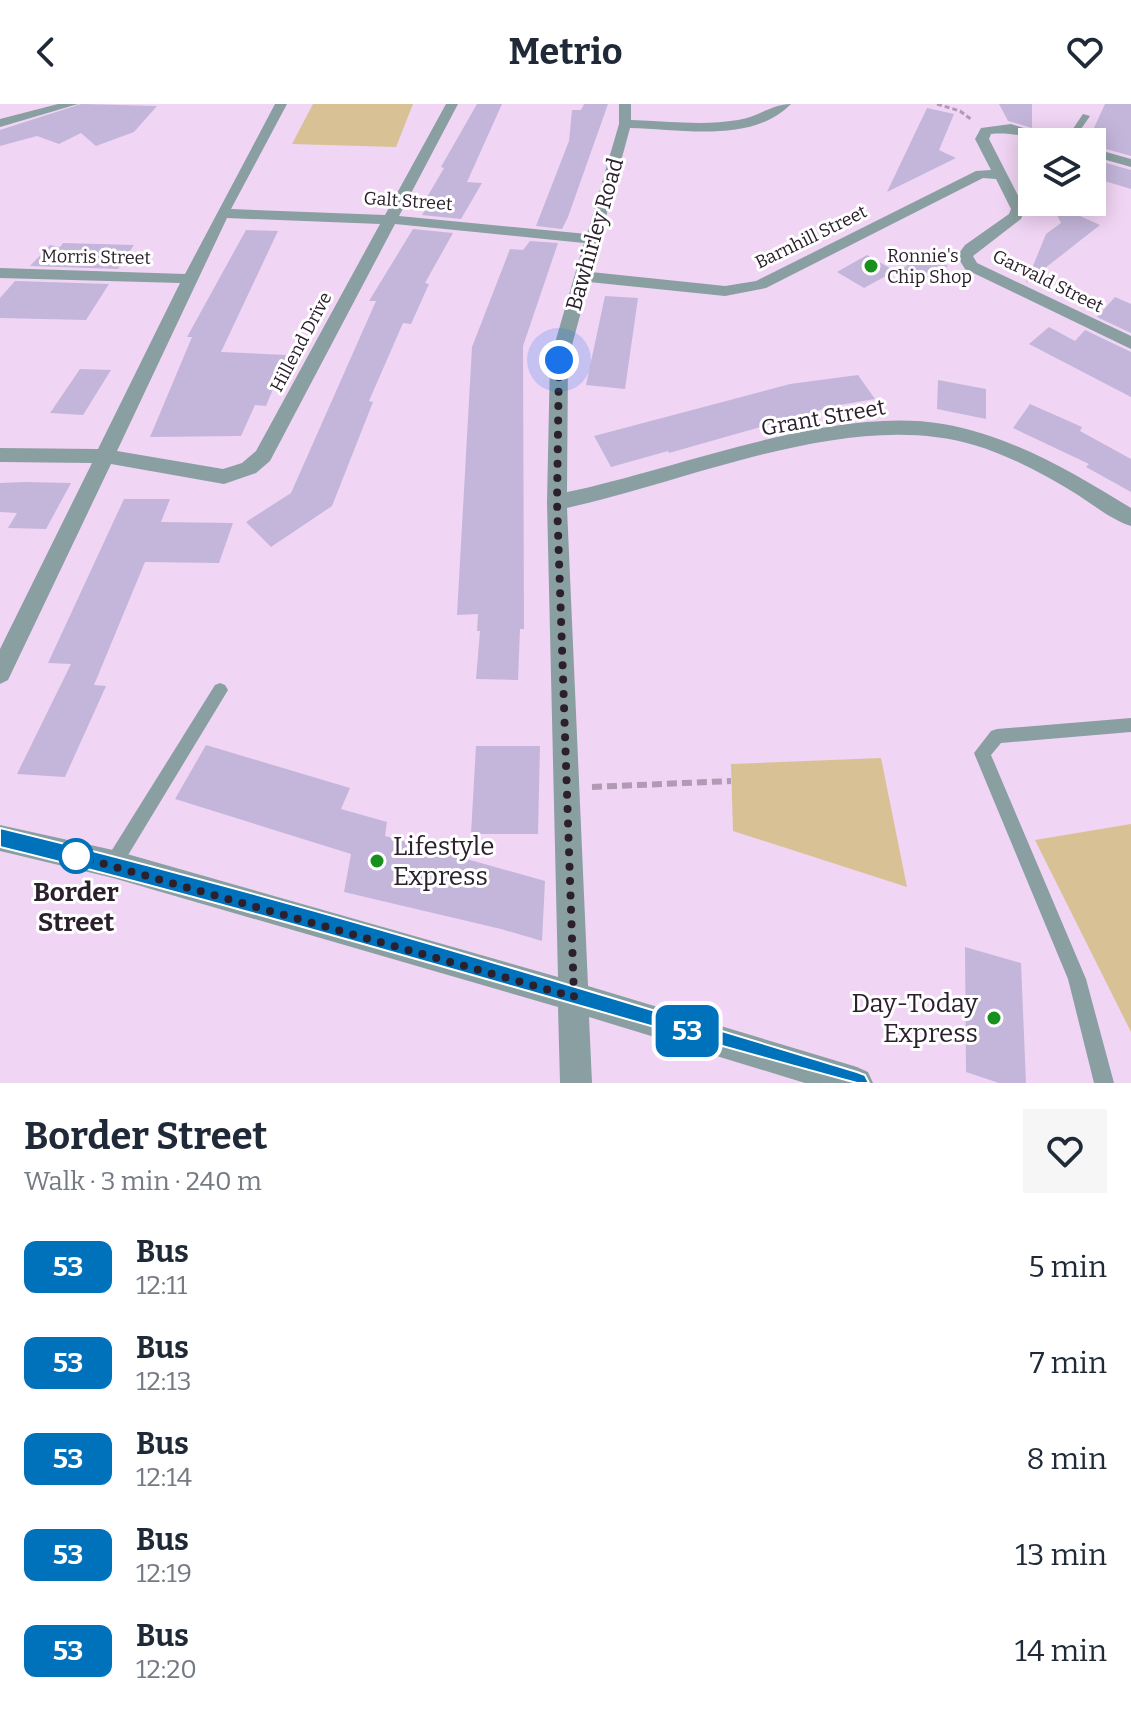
<!DOCTYPE html>
<html lang="en">
<head>
<meta charset="utf-8">
<style>
	body { margin:0; font-family:Bitter,serif; background:#f6f6f7; color:#1f2937; height:100vh; display:flex; flex-direction:column; font-size:30px; white-space:nowrap }
	* { box-sizing:border-box; margin:0 }
	p { font-size:26px; color:#747a83 }
	.icon { flex:none; width:44px; height:44px; fill:none; stroke:currentColor; stroke-width:2; stroke-linecap:round; stroke-linejoin:round }
	.map { position:relative; height:979px; overflow:hidden }
	.side { display:flex; flex-direction:column; background:#fff; flex:1 }
	.side>* { flex:none }
	.badge { padding:0 16px; border-radius:12px; font-size:28px; line-height:52px }
	.controls { position:absolute; left:1018px; top:24px; display:grid; gap:16px }
	.controls a { display:grid; place-items:center; width:88px; height:88px; border-radius:0px; background:#fff; box-shadow:0 4px 20px #0003; font-size:40px }
	.you { position:absolute; width:40px; height:40px; margin:-20px; border:6px solid #fff; border-radius:50%; background:#1a73e8; box-shadow:0 0 0 12px #1a73e833 }
	.map>.badge { position:absolute; translate:-50% -50%; box-shadow:0 0 0 4px #fff }
	.round { display:grid; place-items:center; flex:none; width:84px; height:84px; border-radius:0px; background:#f6f6f7 }
	.summary { display:flex; align-items:center; justify-content:space-between; height:136px; padding:0 24px }
	h1 { font-size:38px; font-weight:700; line-height:60px }
	ul { padding:0; list-style:none }
	li { display:flex; align-items:center; gap:24px; height:96px; padding:0 24px }
	li div { flex:1 }
	li b { display:block; font-size:30px }
	li em { font-style:normal }
	li .badge { min-width:88px; font-weight:700; text-align:center }
	header { display:flex; justify-content:space-between; align-items:center; height:104px; padding:0 24px; background:#fff; font-size:36px; font-weight:700 }
	.map>svg:first-child { display:block }
	.green { fill:#d8c194 }
	.building { fill:#c4b6da }
	.lines { fill:none; stroke-linecap:round; stroke-linejoin:round }
	.path-far1 { stroke:#b19ab3; stroke-width:3; stroke-dasharray:5 3; stroke-linecap:butt }
	.path { stroke:#b19ab3; stroke-width:6; stroke-dasharray:10 5; stroke-linecap:butt }
	.service { fill:#8a9fa1; fill-rule:evenodd }
	.minor { fill:#8a9fa1; fill-rule:evenodd }
	.line { fill:#0072bc; stroke:#fff; stroke-width:2 }
	.walk { stroke:#2b202c; stroke-width:8; stroke-dasharray:0 14.4 }
	.poi-dot { fill:#17901e; stroke:#fff; stroke-width:3 }
	.stop-dot { fill:#fff; stroke:#0072bc; stroke-width:4 }
	.labels { text-anchor:middle; stroke-width:6; stroke-linejoin:round; paint-order:stroke }
	.far-street-label { font-size:18px; fill:#2b202c; stroke:#fff }
	.far-poi-label { font-size:18px; fill:#2b202c; stroke:#fff; text-anchor:start }
	.street-label { font-size:22px; fill:#2b202c; stroke:#fff }
	.near-poi-label { font-size:26px; fill:#2b202c; stroke:#fff; text-anchor:start }
	.near-stop-label { font-size:26px; font-weight:bold; fill:#2b202c; stroke:#fff }
</style>
</head>
<body>
<header><svg class="icon" aria-label="back" viewBox="0 0 24 24"><path d="M15 5l-7 7 7 7"/></svg>Metrio<svg class="icon" aria-label="heart" viewBox="0 0 24 24"><path d="M12 20l-8-8c-3-5 5-10 8-4 3-6 11-1 8 4z"/></svg></header>
<div class="map">
<svg width="1131" height="979" viewBox="0 0 1131 979">
	<rect width="100%" height="100%" fill="#f1d5f4"/>
	<g class="green">
		<path d="M313 0H413L396 43 292 40Z"/>
		<path d="M881 654 907 783 733 727 731 660Z"/>
		<path d="M1131 720V928L1035 736Z"/>
	</g>
	<g class="building">
		<path d="M81 0 157 2 134 28 96 42 81 29 59 40 37 32 0 42V26Z"/>
		<path d="M477 0H502L467 78 482 79 461 115 422 111 428 101 423 100 444 64 441 63Z"/>
		<path d="M584 0H608L568 113 562 125 536 122 569 37 572 6H581Z"/>
		<path d="M999 0H1032V24L1008 17Z"/>
		<path d="M1105 0H1131V52L1092 41V28Z"/>
		<path d="M927 4 954 10 939 46 956 54 887 88Z"/>
		<path d="M1092 55 1131 66V85L1098 75 1092 67Z"/>
		<path d="M1051 99 1100 121 1026 179 1046 130 1061 119Z"/>
		<path d="M413 125 453 129 425 179 429 180 411 220 403 219 369 297 373 298 332 402 271 443 246 418 291 389 376 197H369Z"/>
		<path d="M246 126 278 127 221 248 287 251 266 302 255 301 241 332 150 333 192 233H187Z"/>
		<path d="M530 137 558 139 523 242 524 525H520L518 576 476 575 480 527H477L478 510 457 511 472 243 510 145 523 146Z"/>
		<path d="M63 139 134 141 118 165 30 162 50 141 60 143Z"/>
		<path d="M924 150 948 162 919 183 894 170Z"/>
		<path d="M867 151 895 167 864 184 837 168Z"/>
		<path d="M15 177 109 180 86 216 0 214V194Z"/>
		<path d="M605 192 638 194 625 285 586 281Z"/>
		<path d="M1115 193 1131 200V229L1097 213Z"/>
		<path d="M1049 223 1075 237 1085 226 1131 248V293L1029 240Z"/>
		<path d="M80 265 111 266 83 311 50 309Z"/>
		<path d="M858 271 875 295 834 302 669 349 668 347 611 363 594 332 790 280Z"/>
		<path d="M938 276 986 285V315L937 305Z"/>
		<path d="M1030 300 1082 323 1080 327 1131 355V388L1086 363 1089 360 1013 324Z"/>
		<path d="M24 378 71 379 46 425 8 424 17 409 0 408V379Z"/>
		<path d="M124 395H170L161 418 233 419 219 459 145 458 94 581 106 582 65 673 17 670 71 560 48 559Z"/>
		<path d="M206 641 350 684 341 705 387 718 385 732 545 777 542 837 501 825 344 788 351 750 175 695Z"/>
		<path d="M476 642H540L538 730H471Z"/>
		<path d="M965 843 1021 859 1026 979H999L966 968Z"/>
	</g>
	<g class="lines">
		<path class="path-far1" d="M937 0 960 7 972 16"/>
		<path class="path" d="M592 683 731 677"/>
		<g class="service">
			<path d="M1083 10 1090 12 1072 38H1064Z"/>
			<path d="M220 579 225 581 228 586 225 591 119 766 113 769 107 766 104 760 107 754 215 581Z"/>
			<path d="M1131 614V628L1001 639 991 651 1086 875 1114 979H1094L1068 875 974 649 991 627 997 625Z"/>
		</g>
		<g class="minor">
			<path d="M58 0H78L0 23V15Z"/>
			<path d="M275 0H287L231 105 385 111 446 0H458L399 112 587 130 619 20V0H631V16C667 17 703 22 738 16 758 13 772 0 791 0 752 40 681 25 630 24L591 168 725 182 756 177 976 67 991 66 975 35 981 24 1011 20 1067 38C1040 38 1017 27 991 30L989 35 1025 105 1021 115 973 152 977 159 1131 232V245L965 165 957 152 965 141 1009 110 1011 105 996 75 983 74 766 184 725 192 589 178 568 256 567 388C678 365 833 301 943 320 1012 332 1072 368 1131 404V422C1112 416 1095 402 1078 391 1045 371 1011 352 974 341 850 304 691 377 567 404L588 882 857 963 868 968 873 979H805L589 913 592 979H560L558 903 113 774 0 747V721L113 746 558 873 547 398 550 256 584 139 395 120 270 357 256 369 224 380 111 360 8 576 0 580V545L92 359 0 358V344L98 345 180 179 0 174V164L185 170ZM227 114 380 120 256 347 242 359 223 365 117 347Z"/>
			<path d="M1092 44 1131 55V63L1092 52Z"/>
		</g>
	</g>
	<path class="line" d="M0 724C289 794 573 882 857 968L865 971 869 979H857C573 903 289 814 0 743Z"/>
	<g class="lines">
		<path class="walk" d="M76 752 574 893 557 398 559 256"/>
	</g>
	<g class="poi-dot">
		<circle cx="871" cy="162" r="8"/>
		<circle cx="377" cy="757" r="8"/>
		<circle cx="994" cy="914" r="8"/>
	</g>
	<circle class="stop-dot" cx="76" cy="752" r="16"/>
	<g class="labels">
		<g class="far-street-label">
			<text transform="translate(408 97) rotate(4)" y="6">Galt Street</text>
			<text transform="translate(811 133) rotate(-26)" y="6">Barnhill Street</text>
			<text transform="translate(96 153) rotate(1)" y="6">Morris Street</text>
			<text transform="translate(1048 177) rotate(26)" y="6">Garvald Street</text>
			<text transform="translate(301 238) rotate(-62)" y="6">Hillend Drive</text>
		</g>
		<g class="far-poi-label">
			<text x="887" y="158">Ronnie's<tspan x="887" dy="21">Chip Shop</tspan></text>
		</g>
		<g class="street-label">
			<text transform="translate(594 130) rotate(-74)" y="8">Bawhirley Road</text>
			<text transform="translate(823 313) rotate(-10)" y="8">Grant Street</text>
		</g>
		<g class="near-poi-label">
			<text x="393" y="751">Lifestyle<tspan x="393" dy="30">Express</tspan></text>
			<text x="978" y="908" text-anchor="end">Day-Today<tspan x="978" dy="30">Express</tspan></text>
		</g>
		<g class="near-stop-label">
			<text x="76" y="797">Border<tspan x="76" dy="30">Street</tspan></text>
		</g>
	</g>
</svg>
<div class="controls">
<a><svg class="icon" aria-label="layers" viewBox="0 0 24 24"><path d="M12 4l9 5-9 5-9-5zM3 14l9 5 9-5"/></svg></a>
</div>
<div class="you" style="left:559px;top:256px"></div>
<b class="badge" style="left:687px;top:927px;background:#0072bc;color:#fff">53</b>
</div>
<section class="side">
<div class="summary"><div><h1>Border Street</h1><p>Walk · 3 min · 240 m</p></div><a class="round"><svg class="icon" aria-label="heart" viewBox="0 0 24 24"><path d="M12 20l-8-8c-3-5 5-10 8-4 3-6 11-1 8 4z"/></svg></a></div>
<ul>
<li><span class="badge" style="background:#0072bc;color:#fff">53</span><div><b>Bus</b><p>12:11</p></div><em>5 min</em></li>
<li><span class="badge" style="background:#0072bc;color:#fff">53</span><div><b>Bus</b><p>12:13</p></div><em>7 min</em></li>
<li><span class="badge" style="background:#0072bc;color:#fff">53</span><div><b>Bus</b><p>12:14</p></div><em>8 min</em></li>
<li><span class="badge" style="background:#0072bc;color:#fff">53</span><div><b>Bus</b><p>12:19</p></div><em>13 min</em></li>
<li><span class="badge" style="background:#0072bc;color:#fff">53</span><div><b>Bus</b><p>12:20</p></div><em>14 min</em></li>
</ul>
</section>
</body>
</html>
